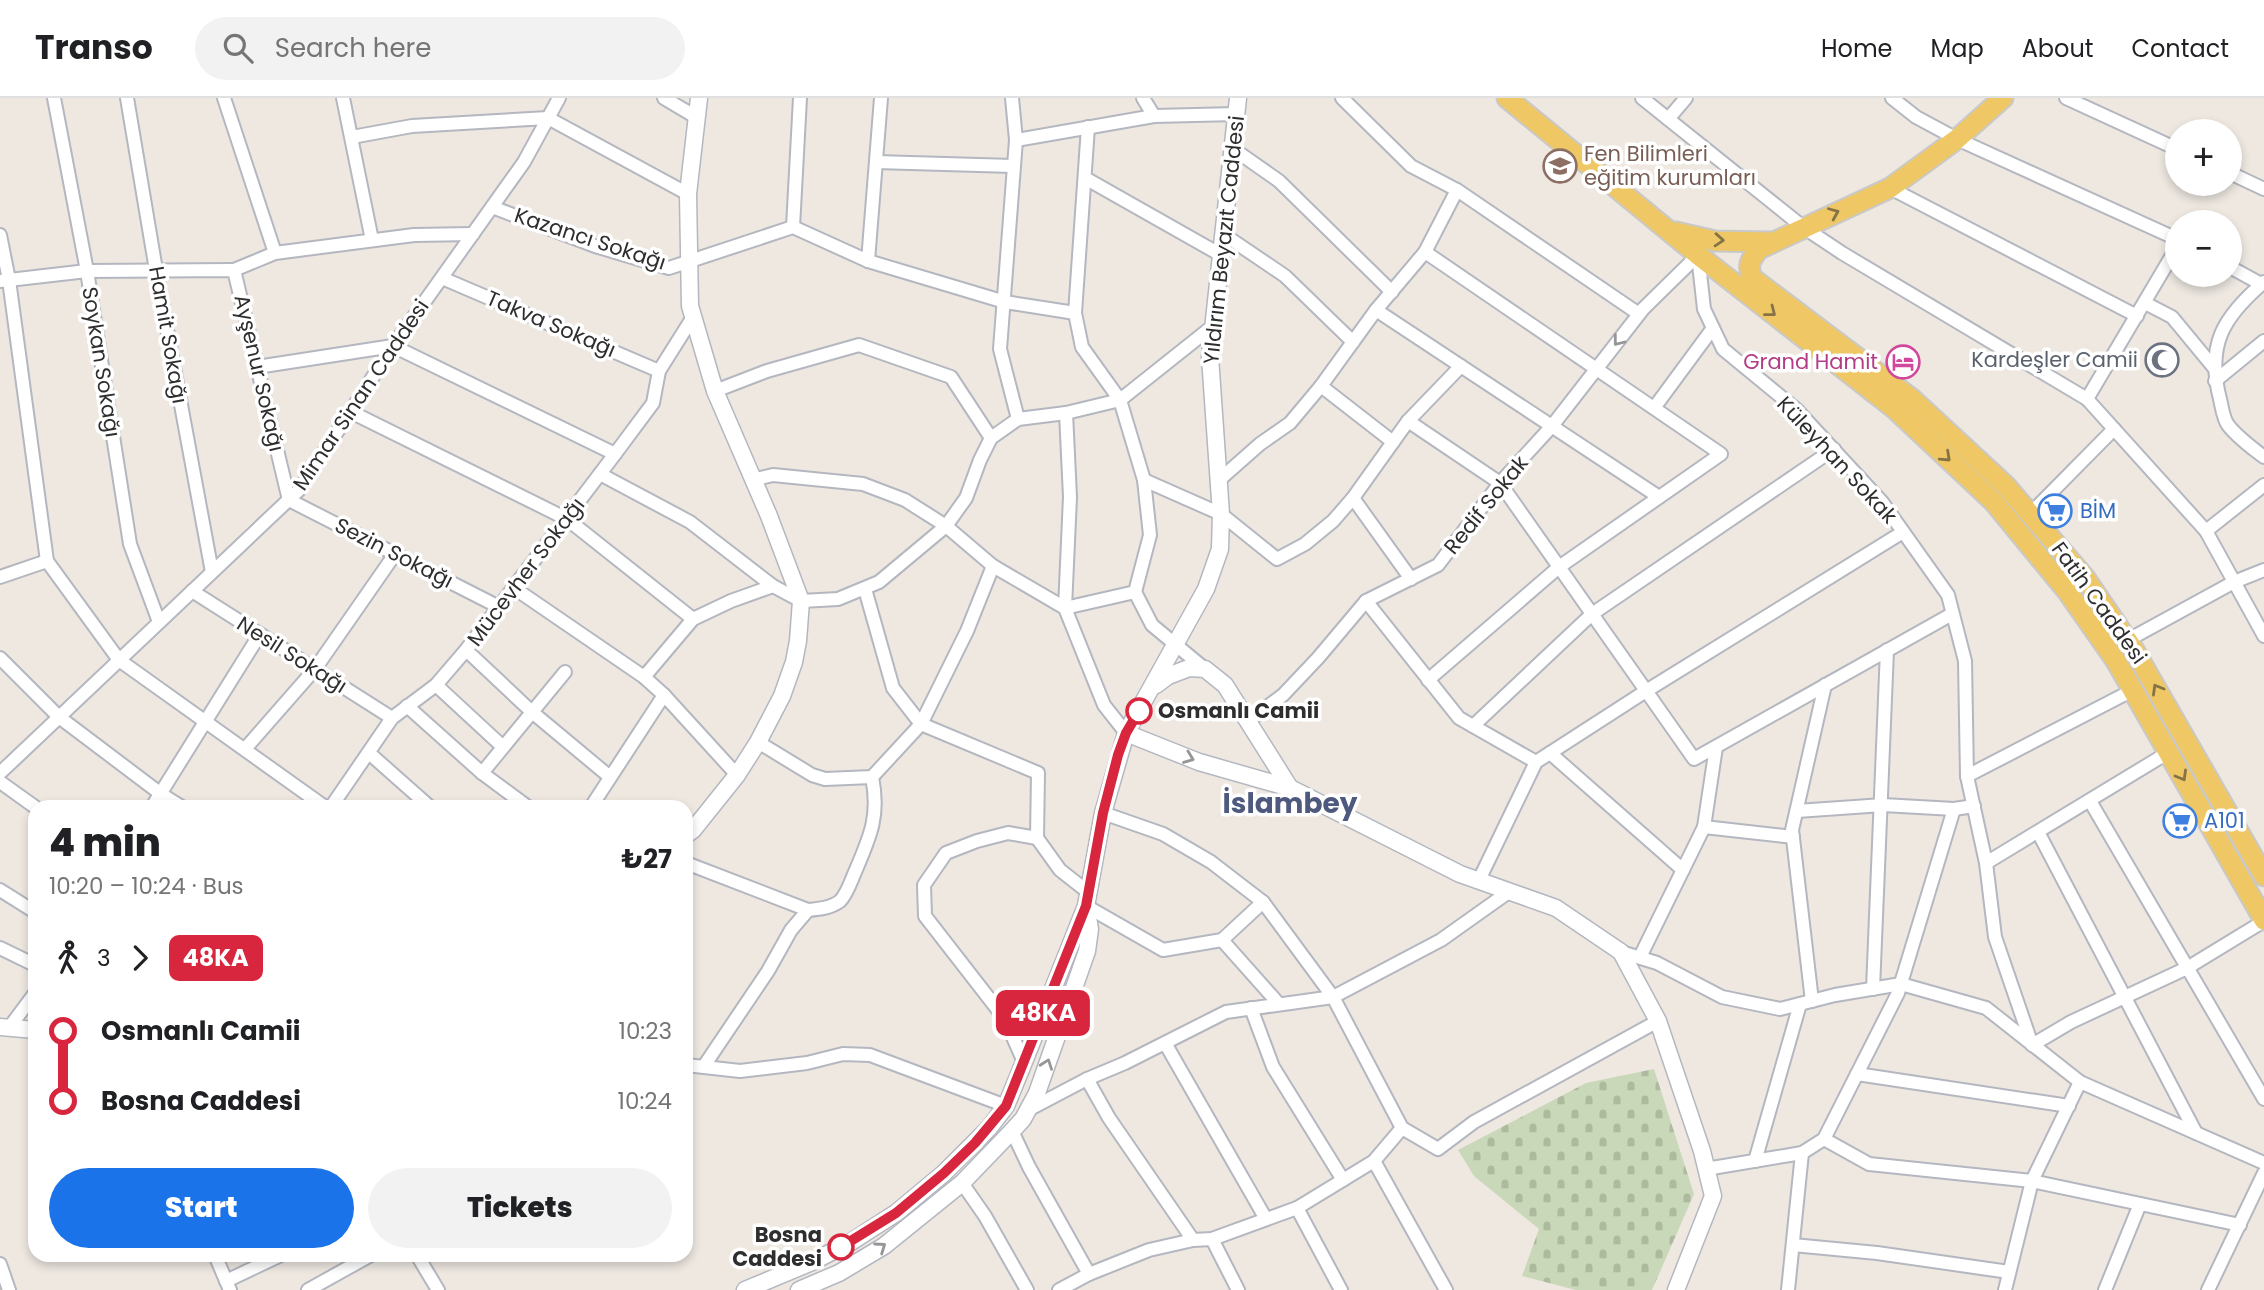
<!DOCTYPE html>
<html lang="en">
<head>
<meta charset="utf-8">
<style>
	body { margin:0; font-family:Poppins,sans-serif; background:#f2f2f2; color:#202124; height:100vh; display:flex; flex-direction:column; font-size:26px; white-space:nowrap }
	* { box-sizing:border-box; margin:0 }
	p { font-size:23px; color:#757577 }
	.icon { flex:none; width:38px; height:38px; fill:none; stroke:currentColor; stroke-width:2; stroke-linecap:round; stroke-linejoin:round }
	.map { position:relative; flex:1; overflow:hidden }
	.drawer { position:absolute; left:28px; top:702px; width:665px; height:462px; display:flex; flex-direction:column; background:#fff; border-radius:21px; box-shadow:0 4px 10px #0003 }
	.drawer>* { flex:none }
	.badge { padding:0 14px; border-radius:10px; font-size:24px; line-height:46px }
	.buttons { position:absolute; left:2165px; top:21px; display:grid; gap:14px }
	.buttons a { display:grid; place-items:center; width:77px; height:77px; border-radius:50%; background:#fff; box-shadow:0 4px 10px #0003; font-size:35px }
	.map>.badge { position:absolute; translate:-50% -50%; box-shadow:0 0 0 4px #fff }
	.legs { display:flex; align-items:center; gap:10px; height:77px; padding:0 21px; font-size:23px }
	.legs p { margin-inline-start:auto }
	.headline { display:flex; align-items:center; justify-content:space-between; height:119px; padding:0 21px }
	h1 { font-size:38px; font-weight:800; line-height:52px }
	.cta { display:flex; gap:14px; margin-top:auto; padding:14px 21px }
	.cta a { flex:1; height:80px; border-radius:42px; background:#1a73e8; color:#fff; font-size:28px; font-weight:800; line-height:80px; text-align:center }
	.cta a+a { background:#f2f2f2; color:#202124 }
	ul { padding:0 21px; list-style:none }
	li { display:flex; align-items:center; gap:24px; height:70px; font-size:26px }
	li i { display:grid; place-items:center; width:10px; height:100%; margin:0 9px; background:currentColor }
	li i::after { content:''; width:18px; height:18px; margin:-9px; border:5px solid; border-radius:50%; background:#fff }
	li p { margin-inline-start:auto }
	li:first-child i { background:linear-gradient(#0000 50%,currentColor 0) }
	li:last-child i { background:linear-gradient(currentColor 50%,#0000 0) }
	header { display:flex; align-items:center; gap:42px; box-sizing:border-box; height:98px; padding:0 35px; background:#fff; border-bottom:2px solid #e0e0e0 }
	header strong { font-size:33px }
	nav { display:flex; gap:38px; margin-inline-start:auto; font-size:24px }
	.search { width:490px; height:63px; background:#f2f2f2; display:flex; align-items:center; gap:18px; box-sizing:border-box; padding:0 24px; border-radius:38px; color:#757577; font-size:26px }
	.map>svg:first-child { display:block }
	.cemetery { fill:url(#cemetery-stones) }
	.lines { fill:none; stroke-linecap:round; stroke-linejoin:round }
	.street-casing { stroke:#b4b7c0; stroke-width:16 }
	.secondary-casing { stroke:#b4b7c0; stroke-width:19 }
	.primary-casing { stroke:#c9c9c9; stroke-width:23 }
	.street { stroke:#fff; stroke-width:12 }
	.secondary { stroke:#fff; stroke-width:16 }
	.primary { stroke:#efc865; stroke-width:19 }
	.oneway { stroke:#857347 }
	.oneway2 { stroke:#969696 }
	.line-1-casing { stroke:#fff; stroke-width:16 }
	.line-1 { stroke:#d7263d; stroke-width:10 }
	.stop-1-dot { fill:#fff; stroke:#d7263d; stroke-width:3.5 }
	.labels { text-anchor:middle; stroke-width:7; stroke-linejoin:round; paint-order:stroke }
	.education-label { font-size:21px; fill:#785e54; stroke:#fff; text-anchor:start }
	.street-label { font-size:21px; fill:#2e2e2e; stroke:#fff }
	.worship-label { font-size:21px; fill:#5b616d; stroke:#fff; text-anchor:end }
	.hotel-label { font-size:21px; fill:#b23c85; stroke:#fff; text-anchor:end }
	.shop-label { font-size:21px; fill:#366cbe; stroke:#fff; text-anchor:start }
	.stop-label { font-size:21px; font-weight:bold; fill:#2e2e2e; stroke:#fff; text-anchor:start }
	.district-label { font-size:28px; font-weight:bold; fill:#4e597e; stroke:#fff }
</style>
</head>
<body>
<header>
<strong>Transo</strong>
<div class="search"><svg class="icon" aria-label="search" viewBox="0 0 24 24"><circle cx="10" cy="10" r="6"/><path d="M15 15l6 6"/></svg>Search here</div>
<nav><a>Home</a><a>Map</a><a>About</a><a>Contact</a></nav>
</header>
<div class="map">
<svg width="2264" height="1192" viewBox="0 0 2264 1192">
	<defs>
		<pattern id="cemetery-stones" width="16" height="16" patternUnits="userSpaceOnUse" patternTransform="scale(1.75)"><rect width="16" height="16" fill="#c9d8b8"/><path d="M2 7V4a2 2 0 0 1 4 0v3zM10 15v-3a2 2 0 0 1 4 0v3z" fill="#adba9e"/></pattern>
	</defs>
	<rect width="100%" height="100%" fill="#eee8e1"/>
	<path class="cemetery" d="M1654 971 1694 1096 1652 1192H1576L1522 1178 1539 1131 1474 1078 1458 1052 1586 985Z"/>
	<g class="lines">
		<defs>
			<g id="street">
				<path d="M54 0 87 173 130 446 159 524"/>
				<path d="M127 0 156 172 212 474"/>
				<path d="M224 0 275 155"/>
				<path d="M343 0 372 142"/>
				<path d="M664 0 696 19"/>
				<path d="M1012 0 1016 42 1000 251 1018 321"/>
				<path d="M1143 0 1154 18"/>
				<path d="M1342 0 1411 68 1457 92 1639 216"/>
				<path d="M1642 0 1803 129 1842 155 2087 301 2206 433 2264 538"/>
				<path d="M1892 0 1916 19 1957 41 2177 141"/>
				<path d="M2066 0 2177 51"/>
				<path d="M1668 21 1686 0"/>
				<path d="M352 39 412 28 548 20 688 96"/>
				<path d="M1016 42 1154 18 1236 16"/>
				<path d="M1232 50 1279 83 1392 194"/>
				<path d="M876 64 1013 68"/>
				<path d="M2230 75 2264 91"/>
				<path d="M1085 80 1221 157"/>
				<path d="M1890 90 2137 218"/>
				<path d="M492 109 595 148 669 170 793 129 868 163 1005 204 1075 215 1082 249 1120 302 1144 382 1150 437 1135 494 1065 510 1070 399 1066 315"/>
				<path d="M793 129 800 0"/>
				<path d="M1223 136 1285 178 1353 244"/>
				<path d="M0 137 9 182 47 463 119 562 325 709"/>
				<path d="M1425 154 1721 356 1559 469 1428 582"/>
				<path d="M1698 157 1704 211 1723 251 1797 312 1882 404 1948 497 1965 563 1967 678 1986 765 1995 839 2032 947 2071 924 2187 870 2264 823"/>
				<path d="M868 163 881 0"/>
				<path d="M2230 169 2261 186"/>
				<path d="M234 172 275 155 414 137 473 136"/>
				<path d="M442 180 659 273"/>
				<path d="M0 183 87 173 234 172 289 402 499 509"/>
				<path d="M2264 184C2223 219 2206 247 2220 301 2222 309 2223 320 2228 327 2238 340 2251 349 2264 359"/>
				<path d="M2145 205 2172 219 2215 271"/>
				<path d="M1376 212 1659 399"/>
				<path d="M1075 215 1088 29"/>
				<path d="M257 269 393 248 615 356"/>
				<path d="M2215 283 2264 243"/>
				<path d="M1321 288 1393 344"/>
				<path d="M715 293 767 273 859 247 951 279 991 340"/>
				<path d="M2087 301 2177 149"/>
				<path d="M1654 310 1713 230"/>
				<path d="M351 314 567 421 693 521"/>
				<path d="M1408 323 1500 385 1694 661 1952 516"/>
				<path d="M600 376 690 424 773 488"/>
				<path d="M752 382 773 377 863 386 905 402 946 428 993 468 1065 510 1104 607 1126 635"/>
				<path d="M1144 382 1221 416 1277 461 1305 446 1333 423 1353 400 1408 323 1461 268"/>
				<path d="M1218 383 1260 346 1290 325 1321 288 1376 212 1425 154 1457 92"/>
				<path d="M1353 400 1411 481"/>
				<path d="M2030 416 2114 331"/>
				<path d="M2206 433 2264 387"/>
				<path d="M0 479 47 463"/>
				<path d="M514 490 644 579 664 597 737 677"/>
				<path d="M865 491 893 590 921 626 1038 675 1037 740 1060 772 1088 794"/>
				<path d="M192 493 392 620"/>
				<path d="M1135 494 1152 527 1205 571"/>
				<path d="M1366 503 1459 620 1536 664"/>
				<path d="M2128 542 2234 484 2264 472"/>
				<path d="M466 552 532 614 610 679"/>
				<path d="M0 560 59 619 161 696 182 709"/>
				<path d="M644 579 693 521 731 503 773 488 801 503 838 501 879 484 946 428 966 400 980 362 991 340 1018 321 1066 315 1120 302 1213 228"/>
				<path d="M436 587 502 648"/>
				<path d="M407 608 482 675 528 709"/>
				<path d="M1247 624 1283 597 1318 560 1366 503 1438 467 1500 385 1552 328 1643 211 1698 157"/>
				<path d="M1473 628 1592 516 1834 351"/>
				<path d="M758 644 812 677 825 681 872 679 921 626 967 533 993 468"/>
				<path d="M245 651 315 571 395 456"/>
				<path d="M369 655 430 709"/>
				<path d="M1550 655 1683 772"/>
				<path d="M0 675 300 391 393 248 524 64 559 0"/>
				<path d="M482 675 565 574"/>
				<path d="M1967 678 2133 592"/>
				<path d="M0 684 35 709"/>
				<path d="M2090 703 2264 1001"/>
				<path d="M152 709 260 536"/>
				<path d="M331 709 392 620 436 587 466 552 615 356 653 305 659 273 693 219"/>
				<path d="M591 709 664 597"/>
				<path d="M1797 713 1883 707 1954 711"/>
				<path d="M1103 715 1163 736 1211 764 1263 804 1333 899 1402 1030 1438 1051 1474 1024 1658 923"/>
				<path d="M1704 729 1793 739"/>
				<path d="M2038 734 2196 1035"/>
				<path d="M686 765 808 812"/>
				<path d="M1986 765 2169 654"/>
				<path d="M1479 782 1536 664 1646 593 1903 434"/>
				<path d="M0 792 35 814"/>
				<path d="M1086 808 1163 852 1222 842 1263 804"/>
				<path d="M1222 842 1278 905"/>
				<path d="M0 850 35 867"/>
				<path d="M1621 854 1657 865 1722 899 1780 911 1835 897 1901 886 1986 910 2080 984 2264 1065"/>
				<path d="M1640 859 1704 729 1716 649"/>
				<path d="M1873 891 1887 552"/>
				<path d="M1812 903 1792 732 1825 587"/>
				<path d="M1251 910 1273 969 1343 1082"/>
				<path d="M9 930 35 895"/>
				<path d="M1165 945 1266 1121"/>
				<path d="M1024 964 1005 921 925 818 924 787 946 755 977 743 1008 735 1037 740"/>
				<path d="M686 967 740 973 807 965 843 956 870 957 1006 1008"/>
				<path d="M704 968 768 873 791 832 808 812C819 811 831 810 840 803 847 796 851 783 855 774 870 739 880 718 872 679"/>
				<path d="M1857 976 2069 1008"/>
				<path d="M1087 981 1109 1020 1193 1142"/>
				<path d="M1028 1012 1087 981 1125 965 1226 914 1333 899 1441 842 1510 793"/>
				<path d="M1012 1033 1029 1069 1089 1176"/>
				<path d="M1824 1041 1869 1066 2032 1083 2240 1127"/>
				<path d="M1374 1063 1446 1192"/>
				<path d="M1755 1063 1800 906"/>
				<path d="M1706 1071 1802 1055 1824 1041 1898 895 1954 711 1974 708"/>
				<path d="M962 1085 985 1118 1027 1192"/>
				<path d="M1297 1110 1341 1192"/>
				<path d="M1212 1141 1238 1192"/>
				<path d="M1793 1147 1877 1155 2009 1174"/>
				<path d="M215 1157 230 1192"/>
				<path d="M417 1157 438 1192"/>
				<path d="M0 1166 9 1192"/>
				<path d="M226 1183 281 1157"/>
				<path d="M308 1192 371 1157"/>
				<path d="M1059 1192 1089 1176 1149 1152 1193 1142 1212 1141 1297 1110 1374 1063 1402 1030"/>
				<path d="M1788 1192 1802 1055"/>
				<path d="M2005 1192 2032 1083 2080 984"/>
				<path d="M2105 1192 2140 1106"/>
				<path d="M2208 1192 2264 1075"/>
			</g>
			<g id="secondary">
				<path d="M1156 587 1168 578 1189 570 1205 571 1225 587 1290 690"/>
				<path d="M1126 635 1199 664 1290 690 1460 776 1556 810 1621 854 1658 923 1702 1053 1713 1098 1676 1192"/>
				<path d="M686 737 693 732 737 677 758 644 782 598 794 564 798 543 801 503 769 418 715 293 690 208 688 96 699 0"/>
				<path d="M0 929 35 932"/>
				<path d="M745 1192 812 1164 851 1144 896 1115 944 1075 989 1030 1006 1008 1024 964 1086 808 1103 715 1126 635 1206 491 1220 451 1221 416 1210 259 1238 0"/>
				<path d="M799 1192 839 1175 884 1148 962 1085 1012 1033 1023 1021 1037 995 1087 853 1090 831 1086 808"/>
			</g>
			<g id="primary">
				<path d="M1507 0 1698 157 1895 311 1993 403 2067 493 2116 563 2264 822"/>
				<path d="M2003 0 1957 41 1890 90 1759 151C1750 162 1747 167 1752 180L1912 301 2006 388 2085 480 2134 552 2264 778"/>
				<path d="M1676 134 1715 143 1771 144"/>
			</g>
		</defs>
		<use href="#street" class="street-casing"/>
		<use href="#secondary" class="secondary-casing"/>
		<use href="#primary" class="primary-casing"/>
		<use href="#street" class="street"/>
		<use href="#secondary" class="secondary"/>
		<use href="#primary" class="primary"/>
	</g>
	<defs><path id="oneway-chevron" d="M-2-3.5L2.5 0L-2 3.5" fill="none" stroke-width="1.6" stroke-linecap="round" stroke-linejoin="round" transform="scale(1.75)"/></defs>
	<g class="oneway">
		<use href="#oneway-chevron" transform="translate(1834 115) rotate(-23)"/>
		<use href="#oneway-chevron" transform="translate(1719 142) rotate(4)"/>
		<use href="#oneway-chevron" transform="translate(1771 214) rotate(38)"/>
		<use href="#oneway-chevron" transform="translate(1946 359) rotate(43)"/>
		<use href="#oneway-chevron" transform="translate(2157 591) rotate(-120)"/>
		<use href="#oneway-chevron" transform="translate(2182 678) rotate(60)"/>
	</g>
	<g class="oneway2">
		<use href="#oneway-chevron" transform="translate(1618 243) rotate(128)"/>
		<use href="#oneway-chevron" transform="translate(1189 660) rotate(21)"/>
		<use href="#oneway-chevron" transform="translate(1047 966) rotate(-70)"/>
		<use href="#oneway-chevron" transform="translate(881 1149) rotate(-35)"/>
	</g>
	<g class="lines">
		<defs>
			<path id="line-1" d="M841 1149 896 1115 944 1075 975 1045 1006 1008 1086 808 1103 715 1118 657 1126 635 1139 613"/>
		</defs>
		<use href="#line-1" class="line-1-casing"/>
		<use href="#line-1" class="line-1"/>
	</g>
	<defs>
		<symbol id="school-ring" viewBox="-11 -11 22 22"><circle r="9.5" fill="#fff" stroke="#8d6e63" stroke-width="1.5"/><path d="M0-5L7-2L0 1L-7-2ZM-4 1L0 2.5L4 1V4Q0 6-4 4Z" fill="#8d6e63"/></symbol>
		<symbol id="mosque-ring" viewBox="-11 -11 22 22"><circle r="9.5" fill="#fff" stroke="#6b7280" stroke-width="1.5"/><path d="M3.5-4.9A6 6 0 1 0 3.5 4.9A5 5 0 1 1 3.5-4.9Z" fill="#6b7280"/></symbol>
		<symbol id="hotel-ring" viewBox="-11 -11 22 22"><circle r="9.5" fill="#fff" stroke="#d1479c" stroke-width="1.5"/><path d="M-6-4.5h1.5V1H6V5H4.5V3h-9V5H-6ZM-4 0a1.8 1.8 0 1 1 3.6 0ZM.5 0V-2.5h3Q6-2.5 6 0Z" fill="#d1479c"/></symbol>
		<symbol id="supermarket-ring" viewBox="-11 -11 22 22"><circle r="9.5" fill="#fff" stroke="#3f7fe0" stroke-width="1.5"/><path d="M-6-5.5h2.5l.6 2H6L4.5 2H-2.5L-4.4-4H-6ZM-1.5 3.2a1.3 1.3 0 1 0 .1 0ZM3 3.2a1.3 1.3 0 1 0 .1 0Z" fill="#3f7fe0"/></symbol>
	</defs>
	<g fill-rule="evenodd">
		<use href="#school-ring" x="1541" y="49" width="38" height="38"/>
		<use href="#mosque-ring" x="2143" y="243" width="38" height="38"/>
		<use href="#hotel-ring" x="1884" y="245" width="38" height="38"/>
		<use href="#supermarket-ring" x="2036" y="394" width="38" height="38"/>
		<use href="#supermarket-ring" x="2161" y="704" width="38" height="38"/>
	</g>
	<g class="stop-1-dot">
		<circle cx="1139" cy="613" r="12"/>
		<circle cx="841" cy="1149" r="12"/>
	</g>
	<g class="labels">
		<g class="education-label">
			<text x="1584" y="63">Fen Bilimleri<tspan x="1584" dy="24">eğitim kurumları</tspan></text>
		</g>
		<g class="street-label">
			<text transform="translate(590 141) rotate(18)" y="7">Kazancı Sokağı</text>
			<text transform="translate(1224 142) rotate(-84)" y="7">Yıldırım Beyazıt Caddesi</text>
			<text transform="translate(551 226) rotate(23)" y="7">Takva Sokağı</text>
			<text transform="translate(168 237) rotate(80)" y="7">Hamit Sokağı</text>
			<text transform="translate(101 264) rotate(81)" y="7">Soykan Sokağı</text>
			<text transform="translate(259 275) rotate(77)" y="7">Ayşenur Sokağı</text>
			<text transform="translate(361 297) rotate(-56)" y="7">Mimar Sinan Caddesi</text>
			<text transform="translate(1837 362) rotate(47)" y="7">Küleyhan Sokak</text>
			<text transform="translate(1486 407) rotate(-51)" y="7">Redif Sokak</text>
			<text transform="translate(394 455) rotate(27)" y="7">Sezin Sokağı</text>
			<text transform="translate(526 474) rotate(-53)" y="7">Mücevher Sokağı</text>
			<text transform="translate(2099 505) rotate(54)" y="7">Fatih Caddesi</text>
			<text transform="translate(292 557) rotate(32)" y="7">Nesil Sokağı</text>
		</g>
		<g class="worship-label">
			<text x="2138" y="269">Kardeşler Camii</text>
		</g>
		<g class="hotel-label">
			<text x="1878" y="271">Grand Hamit</text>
		</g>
		<g class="shop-label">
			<text x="2080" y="420">BİM</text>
			<text x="2204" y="730">A101</text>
		</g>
		<g class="stop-label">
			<text x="1158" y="620">Osmanlı Camii</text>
			<text x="822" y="1144" text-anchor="end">Bosna<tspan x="822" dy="24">Caddesi</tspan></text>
		</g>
		<g class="district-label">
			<text x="1290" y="715">İslambey</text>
		</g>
	</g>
</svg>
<div class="buttons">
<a>+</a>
<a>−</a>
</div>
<b class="badge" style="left:1043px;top:915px;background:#d7263d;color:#fff">48KA</b>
<section class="drawer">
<div class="headline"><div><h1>4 min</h1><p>10:20 – 10:24 · Bus</p></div><b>₺27</b></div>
<div class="legs"><svg class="icon" aria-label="walk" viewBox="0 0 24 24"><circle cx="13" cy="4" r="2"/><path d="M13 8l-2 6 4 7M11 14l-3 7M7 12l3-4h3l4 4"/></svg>3<svg class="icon" aria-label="forward" viewBox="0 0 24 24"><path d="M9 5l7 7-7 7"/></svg><b class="badge" style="background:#d7263d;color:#fff">48KA</b></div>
<ul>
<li><i style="color:#d7263d"></i><b>Osmanlı Camii</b><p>10:23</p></li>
<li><i style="color:#d7263d"></i><b>Bosna Caddesi</b><p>10:24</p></li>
</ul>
<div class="cta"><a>Start</a><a>Tickets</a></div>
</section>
</div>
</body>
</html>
